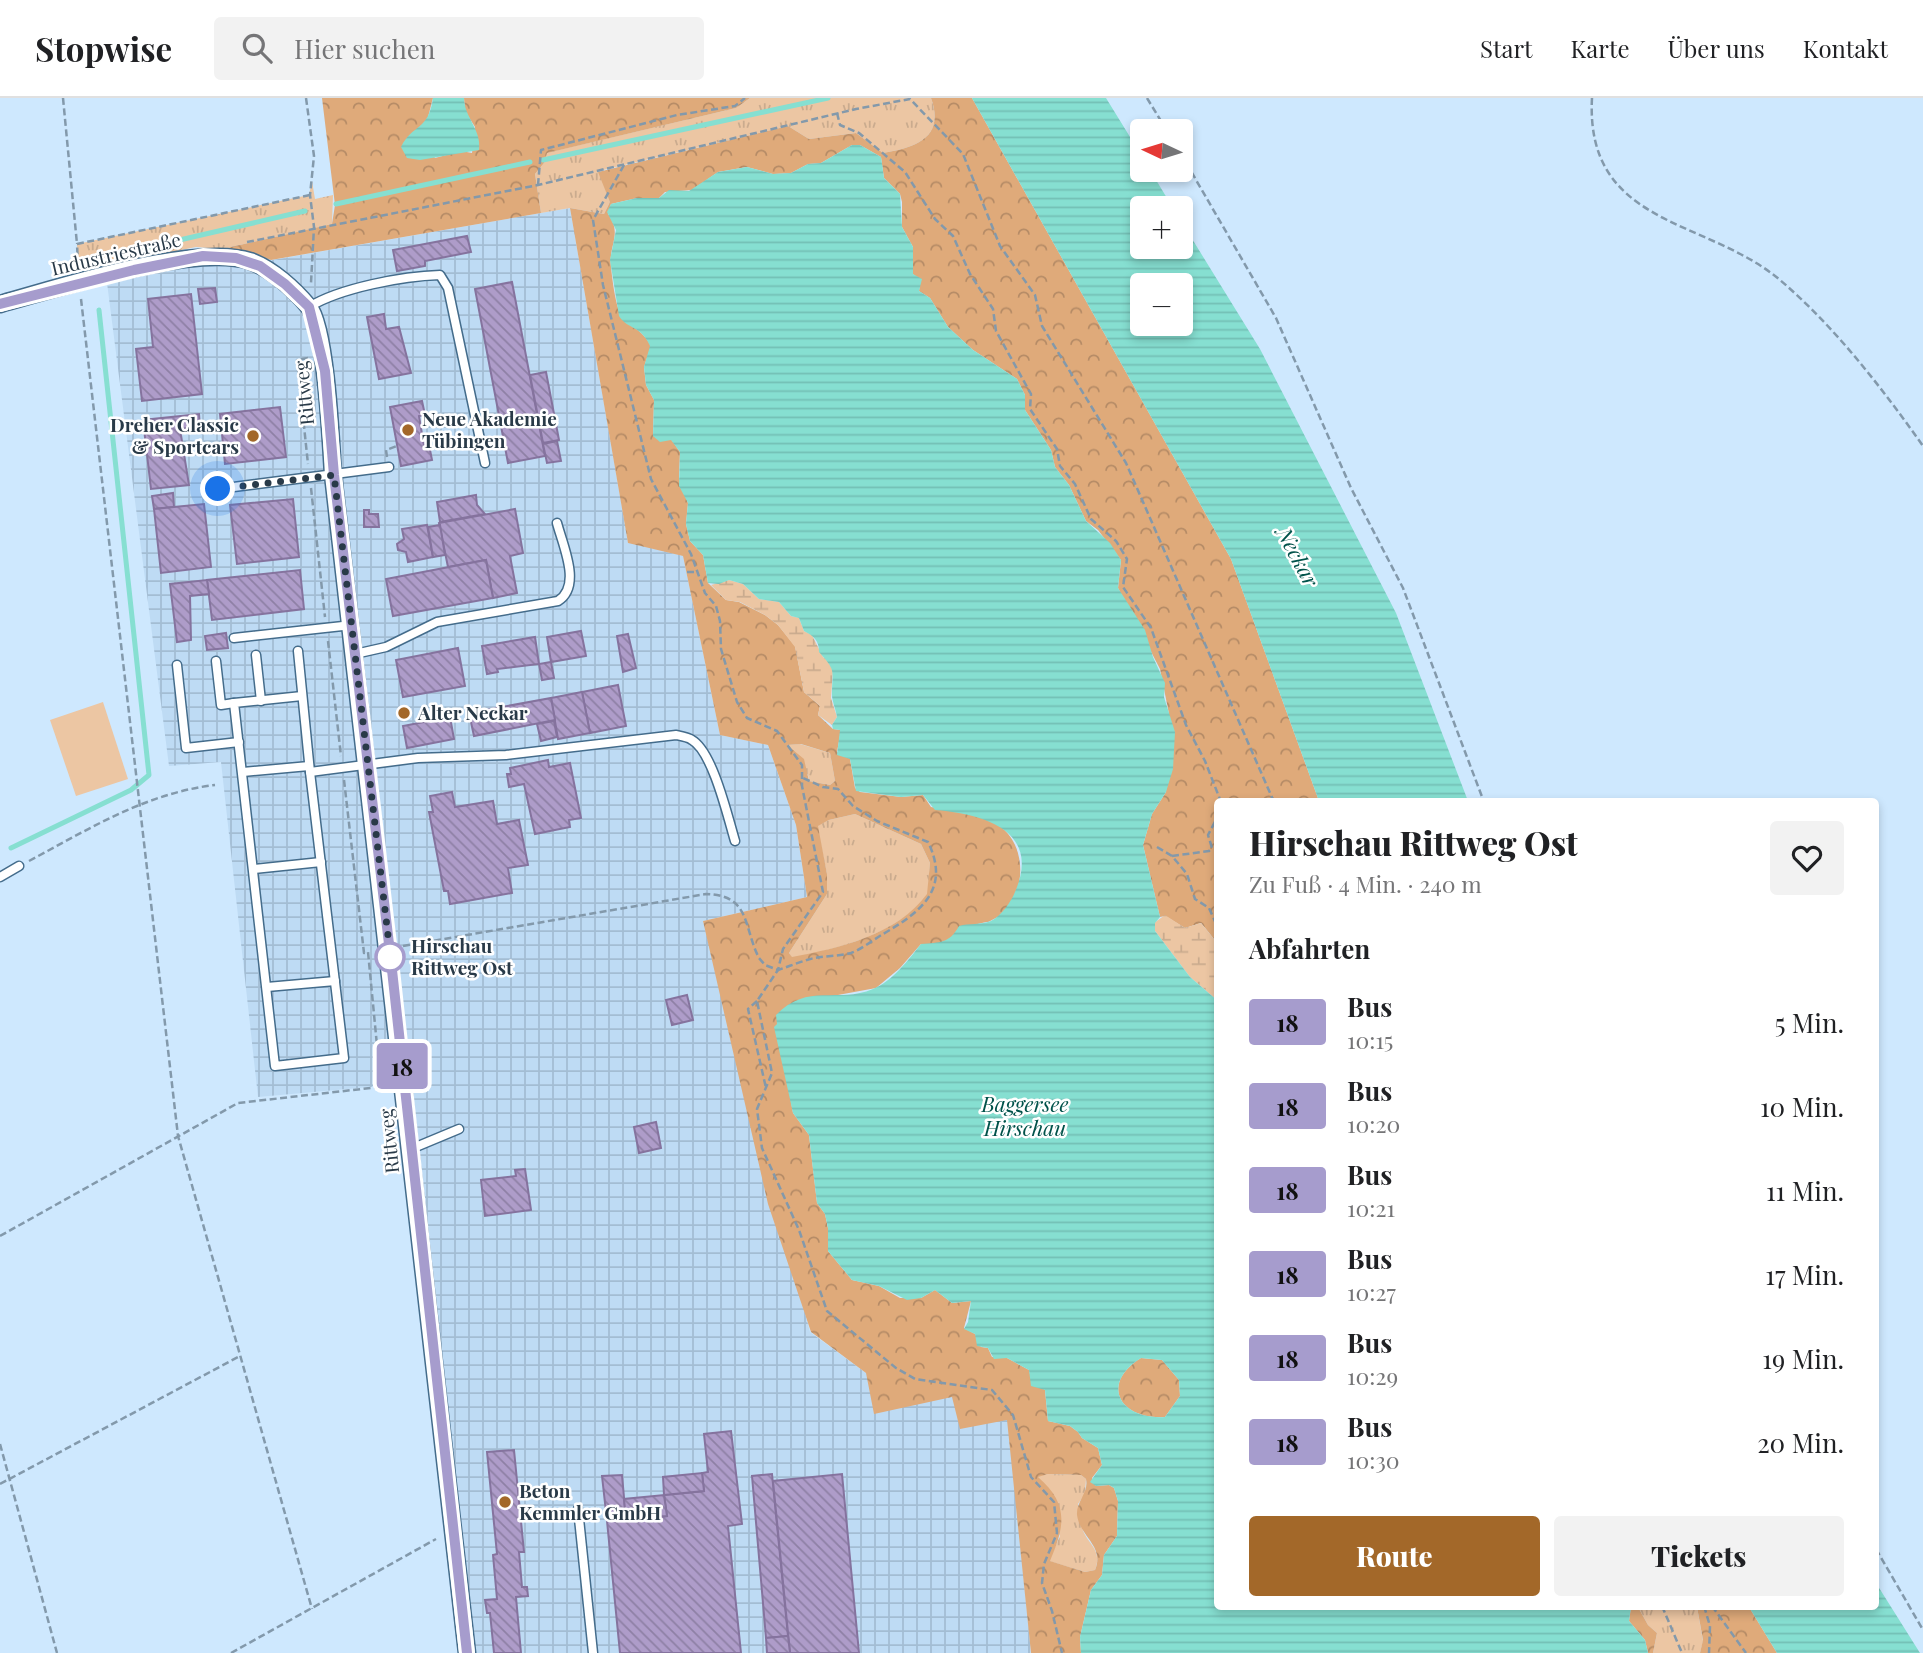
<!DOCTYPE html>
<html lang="de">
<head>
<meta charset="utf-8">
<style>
	body { margin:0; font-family:"Playfair Display",serif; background:#f2f2f2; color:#202124; height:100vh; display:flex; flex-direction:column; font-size:26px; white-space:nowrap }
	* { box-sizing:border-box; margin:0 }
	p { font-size:23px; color:#757577 }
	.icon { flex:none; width:38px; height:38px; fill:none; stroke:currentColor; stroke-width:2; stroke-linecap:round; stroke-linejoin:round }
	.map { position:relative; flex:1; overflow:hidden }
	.details { position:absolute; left:1214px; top:700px; width:665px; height:812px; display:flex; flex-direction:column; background:#fff; border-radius:7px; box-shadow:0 4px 10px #0003 }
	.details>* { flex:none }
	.badge { padding:0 14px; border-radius:5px; font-size:24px; line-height:46px }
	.needle { width:46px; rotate:274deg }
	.controls { position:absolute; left:1130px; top:21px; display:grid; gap:14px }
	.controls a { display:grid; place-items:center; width:63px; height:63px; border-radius:7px; background:#fff; box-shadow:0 4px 10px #0003; font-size:35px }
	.you { position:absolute; width:35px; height:35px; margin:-18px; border:5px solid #fff; border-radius:50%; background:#1a73e8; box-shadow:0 0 0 10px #1a73e833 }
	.map>.badge { position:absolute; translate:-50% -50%; box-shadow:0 0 0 4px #fff }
	h2 { padding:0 35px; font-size:26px; line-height:63px }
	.round { display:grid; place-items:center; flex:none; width:74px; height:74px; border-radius:7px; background:#f2f2f2 }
	.summary { display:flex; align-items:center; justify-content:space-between; height:119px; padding:0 35px }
	h1 { font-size:33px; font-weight:800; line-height:52px }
	.action { display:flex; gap:14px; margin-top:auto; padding:14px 35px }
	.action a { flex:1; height:80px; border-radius:7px; background:#a36829; color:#fff; font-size:28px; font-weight:800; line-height:80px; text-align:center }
	.action a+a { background:#f2f2f2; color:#202124 }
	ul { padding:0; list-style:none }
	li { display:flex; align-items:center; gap:21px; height:84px; padding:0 35px }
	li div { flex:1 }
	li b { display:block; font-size:26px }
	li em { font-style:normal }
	li .badge { min-width:77px; font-weight:700; text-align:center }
	header { display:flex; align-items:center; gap:42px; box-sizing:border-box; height:98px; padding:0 35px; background:#fff; border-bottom:2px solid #e0e0e0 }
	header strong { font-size:33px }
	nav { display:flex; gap:38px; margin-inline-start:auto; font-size:24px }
	.search { width:490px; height:63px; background:#f2f2f2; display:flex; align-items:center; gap:18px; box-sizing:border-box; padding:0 24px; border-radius:7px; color:#757577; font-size:26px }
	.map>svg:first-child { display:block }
	.industrial { fill:url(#industrial-grid) }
	.grass { fill:url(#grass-tufts) }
	.forest { fill:url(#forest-crowns); fill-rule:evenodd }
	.wetland { fill:url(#wetland-marsh) }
	.pitch { fill:#ecc6a3 }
	.water { fill:url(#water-rules); fill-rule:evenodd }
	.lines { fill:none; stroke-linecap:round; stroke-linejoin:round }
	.stream { stroke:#86dfd1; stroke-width:5 }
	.building { fill:url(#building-back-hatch); stroke:#85739e; stroke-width:2 }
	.lane-casing { stroke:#446c8b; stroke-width:11 }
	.street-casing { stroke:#446c8b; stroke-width:19 }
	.path { stroke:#8399ab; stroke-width:2.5; stroke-dasharray:7 3.5; stroke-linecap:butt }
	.lane { stroke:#fff; stroke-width:8 }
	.street { stroke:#fff; stroke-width:16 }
	.line-casing { stroke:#fff; stroke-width:16 }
	.line { stroke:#a69ccd; stroke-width:10 }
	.walk { stroke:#293a48; stroke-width:7; stroke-dasharray:0 12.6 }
	.poi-dot { fill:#a36829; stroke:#fff; stroke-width:2.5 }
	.stop-dot { fill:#fff; stroke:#a69ccd; stroke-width:3.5 }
	.labels { text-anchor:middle; stroke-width:5; stroke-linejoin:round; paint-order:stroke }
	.street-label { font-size:19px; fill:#293a48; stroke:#fff }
	.poi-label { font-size:19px; font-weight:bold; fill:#293a48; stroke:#fff; text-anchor:start }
	.stop-label { font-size:19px; font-weight:bold; fill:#293a48; stroke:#fff; text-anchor:start }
	.water-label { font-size:21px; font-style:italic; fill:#00524a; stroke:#fff }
</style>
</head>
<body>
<header>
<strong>Stopwise</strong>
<div class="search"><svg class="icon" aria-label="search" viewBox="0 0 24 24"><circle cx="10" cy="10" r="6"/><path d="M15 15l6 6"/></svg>Hier suchen</div>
<nav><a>Start</a><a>Karte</a><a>Über uns</a><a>Kontakt</a></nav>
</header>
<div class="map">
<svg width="1923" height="1555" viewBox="0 0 1923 1555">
	<defs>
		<pattern id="industrial-grid" width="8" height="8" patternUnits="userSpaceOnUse" patternTransform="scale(1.75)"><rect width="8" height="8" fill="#bedbf4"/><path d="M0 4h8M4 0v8" fill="none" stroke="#a3bdd3"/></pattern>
		<pattern id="grass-tufts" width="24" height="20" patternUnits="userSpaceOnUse" patternTransform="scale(1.75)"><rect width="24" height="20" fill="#ecc6a3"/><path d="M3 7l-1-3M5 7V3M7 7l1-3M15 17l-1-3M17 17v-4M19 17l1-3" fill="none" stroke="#caab8e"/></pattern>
		<pattern id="forest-crowns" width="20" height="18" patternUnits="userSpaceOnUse" patternTransform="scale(1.75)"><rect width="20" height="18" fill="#dfaa7a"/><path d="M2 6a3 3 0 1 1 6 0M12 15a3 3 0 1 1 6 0" fill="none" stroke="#b58b66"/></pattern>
		<pattern id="wetland-marsh" width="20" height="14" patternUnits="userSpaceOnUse" patternTransform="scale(1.75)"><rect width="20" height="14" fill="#ecc6a3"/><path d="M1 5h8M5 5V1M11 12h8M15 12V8" fill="none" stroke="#caab8e"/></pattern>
		<pattern id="water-rules" width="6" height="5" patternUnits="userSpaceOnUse" patternTransform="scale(1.75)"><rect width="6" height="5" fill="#86dfd1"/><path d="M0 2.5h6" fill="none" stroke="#74c0b5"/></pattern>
		<pattern id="building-back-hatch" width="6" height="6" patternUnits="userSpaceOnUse" patternTransform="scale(1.75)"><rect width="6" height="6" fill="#ae9cc9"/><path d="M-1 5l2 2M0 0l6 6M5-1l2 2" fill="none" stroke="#8e80a5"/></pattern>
	</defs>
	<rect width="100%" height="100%" fill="#cee8fe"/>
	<path class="industrial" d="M570 110 628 444 683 458 720 637 768 647 796 727 807 799 703 823 810 1234 866 1275 952 1299 1008 1321 1031 1555H467L403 986 258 999 221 664 169 668 106 177 196 161 250 166Z"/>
	<g class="grass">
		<path d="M750 0H931C945 39 917 49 883 55L856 35 809 41 788 28 599 73 610 104 604 116 570 110 541 115 535 76 544 65 546 55 736 10Z"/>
		<path d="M312 83 315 101 333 97 332 126 222 151 196 149 78 173 77 146 309 97Z"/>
		<path d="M800 646 830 655 835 683 830 687 809 683 808 677 786 647Z"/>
		<path d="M855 716 921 746 930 765 928 796C897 837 839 850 792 860L789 855 827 796V776L817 728 829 722Z"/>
		<path d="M1048 1376 1081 1377 1086 1381 1085 1396 1078 1406C1079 1414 1079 1423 1082 1430 1087 1446 1103 1451 1095 1472L1085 1474 1049 1463 1060 1438 1037 1378Z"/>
		<path d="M1638 1509H1697L1703 1543 1700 1555H1653L1657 1535 1648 1527Z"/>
	</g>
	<g class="forest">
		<path d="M322 0H433L427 23 417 32 435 60 461 53 472 55 475 29 465 13 464 0H750L736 10 547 55 544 65 535 76 541 115 271 162 245 154 222 151 332 126 335 107Z"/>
		<path d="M931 0H972L1231 461 1319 703 1218 704V846L1201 825 1185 830 1165 818 1160 819 1143 747 1152 716 1166 694 1169 616 1160 571 1118 490 1121 462 1098 432 1086 423 1069 387 1055 369 1051 352 1025 312V297L1017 281 973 252 948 229 930 200 919 193 920 186 913 176V149L902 129V104L900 96 884 80 881 59 860 47H852L821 65 808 66 791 75 773 76 747 69 718 74 692 92 665 94 659 100H637L611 106 608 116C623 136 608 148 611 169 612 179 615 203 619 212 626 228 643 231 651 248L644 269 646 287 654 302 653 338 671 341 680 354 679 380 688 405 686 426 690 443 703 457 708 485 726 502 739 504 765 517 778 527 795 548 804 594 820 608 818 617 833 631 841 632 837 654 850 661 855 690 860 694 901 699 923 697 931 709C954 713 979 715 998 727 1031 748 1026 807 992 822 987 825 981 824 976 827 966 833 955 843 943 845 936 847 928 846 921 846L900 870 876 890 838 897 777 926 793 1015 809 1037 817 1105 825 1116 828 1130V1153L852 1182 879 1188 900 1200H921L935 1192 952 1205 971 1203 964 1230 975 1236 981 1249 988 1250 992 1259 1007 1260 1029 1272 1031 1280 1045 1292 1048 1323 1070 1328 1078 1334 1082 1340 1098 1350 1102 1367 1092 1380 1096 1388 1109 1387 1114 1390 1118 1403 1117 1438 1104 1457 1102 1477 1091 1492 1080 1539 1081 1555H1031L1007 1322 960 1331 952 1299 874 1316 866 1275 811 1234 768 1106 703 823 807 799 796 727 768 647 720 637 683 458 628 445 570 110 604 116 610 104 598 74 788 28 809 41 856 35 883 55C917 49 945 39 931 0ZM801 646 830 655 835 683 830 687 809 683 804 661 787 647ZM855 716 921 746 930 765 927 796C897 837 839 850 792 859L789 855 827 796V776L818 728 829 722ZM1048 1376 1081 1377 1086 1381C1089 1395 1076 1403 1077 1417 1080 1439 1105 1448 1095 1472L1085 1474 1050 1463C1065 1428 1069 1406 1038 1379Z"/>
		<path d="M1141 1260 1162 1262 1179 1282 1180 1298 1165 1319C1120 1322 1099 1286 1141 1260Z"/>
		<path d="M1631 1509H1638L1648 1527 1657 1535 1653 1555H1648L1645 1542 1629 1523Z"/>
		<path d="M1697 1509H1749L1777 1555H1700L1703 1542Z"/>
	</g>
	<g class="wetland">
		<path d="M729 482 743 486 759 501 779 504 791 518 799 520 804 533 812 537 823 559 830 564 833 572 831 600 837 619 832 627 818 617 820 608 804 594 795 549 778 527 765 517 740 504 726 502 711 487Z"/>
		<path d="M1165 817 1185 830 1201 825 1218 846V903L1190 879 1155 833 1154 825Z"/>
	</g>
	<path class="pitch" d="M103 604 128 681 76 698 50 622Z"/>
	<g class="water">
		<path d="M433 0H464C464 19 482 32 479 52L420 62 407 60 401 49C413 25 428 34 433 0Z"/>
		<path d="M972 0H1106L1143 60V72H1150L1173 110H1143V149H1181V123L1260 251 1396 515 1468 703H1319L1231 461ZM1143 187H1181V226H1143Z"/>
		<path d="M852 47H860L881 59 884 80 900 96 902 129 913 149V176L922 181 919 193 930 200 948 229 973 252 1017 281 1025 297V312L1051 352 1055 369 1069 387 1086 423 1110 445 1121 462 1118 490 1145 532 1153 559 1165 585 1164 599 1175 634 1173 671 1166 694 1152 716 1143 747 1160 819 1155 825V833L1190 879 1218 903V1508L1631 1509 1629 1523 1645 1542 1648 1555H1081L1080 1539 1091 1492 1102 1477 1104 1457 1117 1438 1118 1403 1114 1390 1109 1387 1096 1388 1090 1384 1102 1367 1098 1350 1082 1340 1078 1334 1070 1328 1048 1323 1045 1292 1031 1288 1029 1272 1007 1260 994 1261 988 1250 977 1248 975 1236 964 1231 968 1224 971 1203 952 1205 935 1192 921 1200 907 1202 879 1188 852 1182 828 1153V1130L825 1116 817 1105 809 1037 793 1015 774 929 777 926 776 917C808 884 837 906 873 891 893 883 908 862 921 846 940 844 949 846 959 828 969 825 981 827 991 823 1001 818 1011 804 1015 794 1042 732 983 716 935 712L923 697 901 699 856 693 850 661 837 657 840 632 833 631 832 627 837 619C836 612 832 603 832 597 832 571 837 574 819 554 819 543 814 538 804 533L799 520 791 518 779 504 759 501 743 486 729 482 719 486 708 485 703 457 690 443 686 426 688 405 679 388 680 354 671 342 660 344 653 338 654 302 646 287 644 269 650 248C641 227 628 232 619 218L610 162 616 132 607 114 611 106 637 100H659L669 92 689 93 718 74 747 69 773 76 791 75 808 66 821 65ZM1141 1260 1162 1262 1179 1282 1180 1298 1165 1319C1120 1322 1099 1286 1141 1260Z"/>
		<path d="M1876 1485 1920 1555H1777L1749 1509 1876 1508Z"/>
	</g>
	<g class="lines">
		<g class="stream">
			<path d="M543 62 828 0"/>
			<path d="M336 106 530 64"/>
			<path d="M119 156 305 113"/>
			<path d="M11 750 131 692 149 677 99 212"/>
		</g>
	</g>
	<g class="building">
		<path d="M467 138 471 154 425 163V168L397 173 393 152Z"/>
		<path d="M512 184 545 358 508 365 475 191Z"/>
		<path d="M215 190 217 204 200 206 198 191Z"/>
		<path d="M191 196 202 296 142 303 136 251 153 249 148 201Z"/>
		<path d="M384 216 386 231 399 229 411 275 379 281 367 219Z"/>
		<path d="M546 274 559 342 543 345 530 277Z"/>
		<path d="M422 303 425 317 419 318 424 348 429 347 432 362 401 368 390 309Z"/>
		<path d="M280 309 286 359 225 366 220 316Z"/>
		<path d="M199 316 200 329 180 331 189 387 151 391 143 322Z"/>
		<path d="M557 343 561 363 547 365 543 346Z"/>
		<path d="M173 395 174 409 154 411 152 398Z"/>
		<path d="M476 397 477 407 485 416 440 424 437 404Z"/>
		<path d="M293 401 299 459 237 466 230 407Z"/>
		<path d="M204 406 211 469 161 475 154 411Z"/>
		<path d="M515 411 523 455 510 458 517 495 493 500 486 462 448 469 439 425Z"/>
		<path d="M364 412H369V416H378L379 429H364Z"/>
		<path d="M427 427 433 459 408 464 406 454 398 452 397 446 404 441 402 431Z"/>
		<path d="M440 427 445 457 433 459 428 429Z"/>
		<path d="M486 462 493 500 393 518 386 481Z"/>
		<path d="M300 472 304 511 212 522 207 482Z"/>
		<path d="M207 482 209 496 190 498 191 542 177 544 170 486Z"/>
		<path d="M581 533 586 558 551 564 547 539Z"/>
		<path d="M226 535 228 550 207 552 205 538Z"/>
		<path d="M628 536 636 570 623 574 617 538Z"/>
		<path d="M535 539 539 566 497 571 498 574 487 576 482 548Z"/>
		<path d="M458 550 465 588 403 599 396 562Z"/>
		<path d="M551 564 554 580 542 582 539 566Z"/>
		<path d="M618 587 626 628 590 635 582 594Z"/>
		<path d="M582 594 590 635 558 641 551 600Z"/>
		<path d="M551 600 555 622 474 638 469 615Z"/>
		<path d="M450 619 454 641 407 650 403 628Z"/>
		<path d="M554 623 557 639 541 643 537 626Z"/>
		<path d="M548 662 549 669 570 665 581 720 569 722 570 729 535 736 524 686 509 689 507 676H511L510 670Z"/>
		<path d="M452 694 455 709 493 703 497 726 519 722 528 767 508 770 512 795 450 806 448 793H444L429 714H433L430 698Z"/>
		<path d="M687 897 693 922 672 927 666 902Z"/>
		<path d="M656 1024 661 1050 639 1055 634 1029Z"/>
		<path d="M525 1071 531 1112 485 1118 481 1082 516 1078 515 1072Z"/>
		<path d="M731 1333 742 1426 728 1428 741 1555H620L607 1423 667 1418 664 1397 704 1393 702 1375 708 1374 704 1336Z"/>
		<path d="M514 1352 524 1454H519L522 1489H527L528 1498 516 1499 521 1555H494L490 1515H487L485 1502 497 1501 493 1457 497 1456 487 1354Z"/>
		<path d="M702 1375 704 1393 664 1397 663 1379Z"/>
		<path d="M772 1376 788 1538 766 1540 752 1378Z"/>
		<path d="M842 1376 859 1555H790L773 1383Z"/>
		<path d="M622 1377 626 1422 607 1423 602 1378Z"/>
		<path d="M664 1397 667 1418 626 1422 624 1401Z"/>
		<path d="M788 1538 790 1555H767L766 1540Z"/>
	</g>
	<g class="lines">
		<defs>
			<g id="lane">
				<path d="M309 209C340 190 403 178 440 177L448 190 485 365"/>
				<path d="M218 391 389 369"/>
				<path d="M234 540 352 527"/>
				<path d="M298 553 310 674 418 660 506 657 676 637C681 638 688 639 692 642 713 654 728 720 735 743"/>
				<path d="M355 556 386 549 437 524 558 503C582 488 563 448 557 425"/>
				<path d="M256 557 261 603"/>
				<path d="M216 563 221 607 234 605"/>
				<path d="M177 567 186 650 239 644"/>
				<path d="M302 598 234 605 275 968 344 960 310 674"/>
				<path d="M243 674 309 668"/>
				<path d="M254 771 321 764"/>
				<path d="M0 779 19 768"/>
				<path d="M267 889 335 883"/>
				<path d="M411 1051 459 1031"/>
				<path d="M578 1411 593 1555"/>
			</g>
			<path id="street" d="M0 206C59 190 194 145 250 163 272 171 294 191 309 209 326 230 331 345 333 377L467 1555"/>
		</defs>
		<use href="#lane" class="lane-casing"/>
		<use href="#street" class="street-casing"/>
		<g class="path">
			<path d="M63 0 77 146"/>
			<path d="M306 0 314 58 310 97 314 129 311 185"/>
			<path d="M1147 0 1167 33"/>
			<path d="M1592 0C1585 129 1707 120 1780 182 1835 229 1882 290 1923 348"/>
			<path d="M837 15 840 27 859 35 905 74 935 121 953 138 970 176 993 211 996 233 1031 296 1030 311 1057 351 1060 368 1075 386 1091 421 1116 443 1127 461 1123 489 1151 530 1186 627 1205 663 1221 704"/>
			<path d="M1181 56 1276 220 1351 390 1403 490 1484 704"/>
			<path d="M624 67 593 122 603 187 651 381 691 456 705 495 716 508 720 523 721 551 737 604 747 620 777 633 802 667V688L823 794 783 851 778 872 757 903 772 975 757 1011 762 1050 799 1132 827 1213 896 1270 915 1281 992 1292 1013 1317 1031 1379 1054 1404 1057 1435 1044 1466 1042 1485 1052 1513 1062 1555"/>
			<path d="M538 87 541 52 677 17 735 8 745 0"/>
			<path d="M247 144 538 87 856 11 910 1 963 56 1000 148 1035 197 1042 228 1126 365 1274 704"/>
			<path d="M78 167 77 146 310 97"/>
			<path d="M81 201 178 1038 312 1511"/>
			<path d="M308 260 297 262 308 366"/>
			<path d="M387 359 386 352 397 348"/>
			<path d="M311 390 325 519"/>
			<path d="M687 474H698"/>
			<path d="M328 543 341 658"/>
			<path d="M344 682 364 855 368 854 381 989"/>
			<path d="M1157 749 1172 758 1187 776 1195 801 1209 810 1218 830"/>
			<path d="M1172 758 1209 753 1212 750 1208 737 1218 718"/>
			<path d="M29 763C89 731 146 695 215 687"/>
			<path d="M403 848 706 796C751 797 743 829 759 860L765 867 778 872C790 868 802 863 814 860 826 858 839 858 851 855 862 851 873 842 883 836 921 814 951 791 928 744L877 723 853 708 838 691 823 689 803 680"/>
			<path d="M757 903 748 911 766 990"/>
			<path d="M0 1138 238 1005 388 988"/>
			<path d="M0 1346 57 1555"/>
			<path d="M0 1386 240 1258"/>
			<path d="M1876 1451 1923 1532"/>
			<path d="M1662 1508 1682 1555"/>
			<path d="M1704 1508 1710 1528 1709 1555"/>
			<path d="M1712 1508 1746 1555"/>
			<path d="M231 1555 436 1441"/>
		</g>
		<use href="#lane" class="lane"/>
		<use href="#street" class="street"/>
	</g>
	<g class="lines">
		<defs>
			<path id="line" d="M0 206 134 172 203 158 236 160 260 168 285 186 309 209 325 273 334 377 391 863 467 1555"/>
		</defs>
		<use href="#line" class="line-casing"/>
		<use href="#line" class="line"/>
		<path class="walk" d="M218 391 334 377 391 863 390 859"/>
	</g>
	<g class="poi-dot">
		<circle cx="408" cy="332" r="7"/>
		<circle cx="253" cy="338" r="7"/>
		<circle cx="404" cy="615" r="7"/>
		<circle cx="505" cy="1404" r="7"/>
	</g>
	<circle class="stop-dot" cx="390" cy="859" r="14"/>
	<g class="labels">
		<g class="street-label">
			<text transform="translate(116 156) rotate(-13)" y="7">Industriestraße</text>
			<text transform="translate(304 295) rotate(-96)" y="7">Rittweg</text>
			<text transform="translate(389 1043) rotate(-96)" y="7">Rittweg</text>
		</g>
		<g class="poi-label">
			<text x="422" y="328">Neue Akademie<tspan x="422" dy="22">Tübingen</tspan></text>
			<text x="239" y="334" text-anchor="end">Dreher Classic<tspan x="239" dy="22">&amp; Sportcars</tspan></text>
			<text x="418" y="622">Alter Neckar</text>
			<text x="519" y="1400">Beton<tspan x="519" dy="22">Kemmler GmbH</tspan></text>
		</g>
		<g class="stop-label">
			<text x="411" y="855">Hirschau<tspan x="411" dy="22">Rittweg Ost</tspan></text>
		</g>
		<g class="water-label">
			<text transform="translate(1297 459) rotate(62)" y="7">Neckar</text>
			<text x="1025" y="1014">Baggersee<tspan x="1025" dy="24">Hirschau</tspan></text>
		</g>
	</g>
</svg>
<div class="controls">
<a><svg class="needle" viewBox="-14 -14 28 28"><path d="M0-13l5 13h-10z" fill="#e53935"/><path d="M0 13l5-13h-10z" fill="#757577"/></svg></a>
<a>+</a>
<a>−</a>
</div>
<div class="you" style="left:218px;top:391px"></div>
<b class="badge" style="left:402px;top:968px;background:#a69ccd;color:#111">18</b>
<section class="details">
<div class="summary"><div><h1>Hirschau Rittweg Ost</h1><p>Zu Fuß · 4 Min. · 240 m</p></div><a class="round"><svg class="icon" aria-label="heart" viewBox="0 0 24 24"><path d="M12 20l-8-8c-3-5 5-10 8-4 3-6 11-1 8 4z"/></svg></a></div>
<h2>Abfahrten</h2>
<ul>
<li><span class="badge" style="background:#a69ccd;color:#111">18</span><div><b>Bus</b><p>10:15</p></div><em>5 Min.</em></li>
<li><span class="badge" style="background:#a69ccd;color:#111">18</span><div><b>Bus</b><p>10:20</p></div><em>10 Min.</em></li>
<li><span class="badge" style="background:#a69ccd;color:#111">18</span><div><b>Bus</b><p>10:21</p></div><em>11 Min.</em></li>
<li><span class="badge" style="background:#a69ccd;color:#111">18</span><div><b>Bus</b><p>10:27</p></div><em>17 Min.</em></li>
<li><span class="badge" style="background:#a69ccd;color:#111">18</span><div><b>Bus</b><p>10:29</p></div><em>19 Min.</em></li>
<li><span class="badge" style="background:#a69ccd;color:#111">18</span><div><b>Bus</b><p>10:30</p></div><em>20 Min.</em></li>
</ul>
<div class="action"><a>Route</a><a>Tickets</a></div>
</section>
</div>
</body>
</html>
